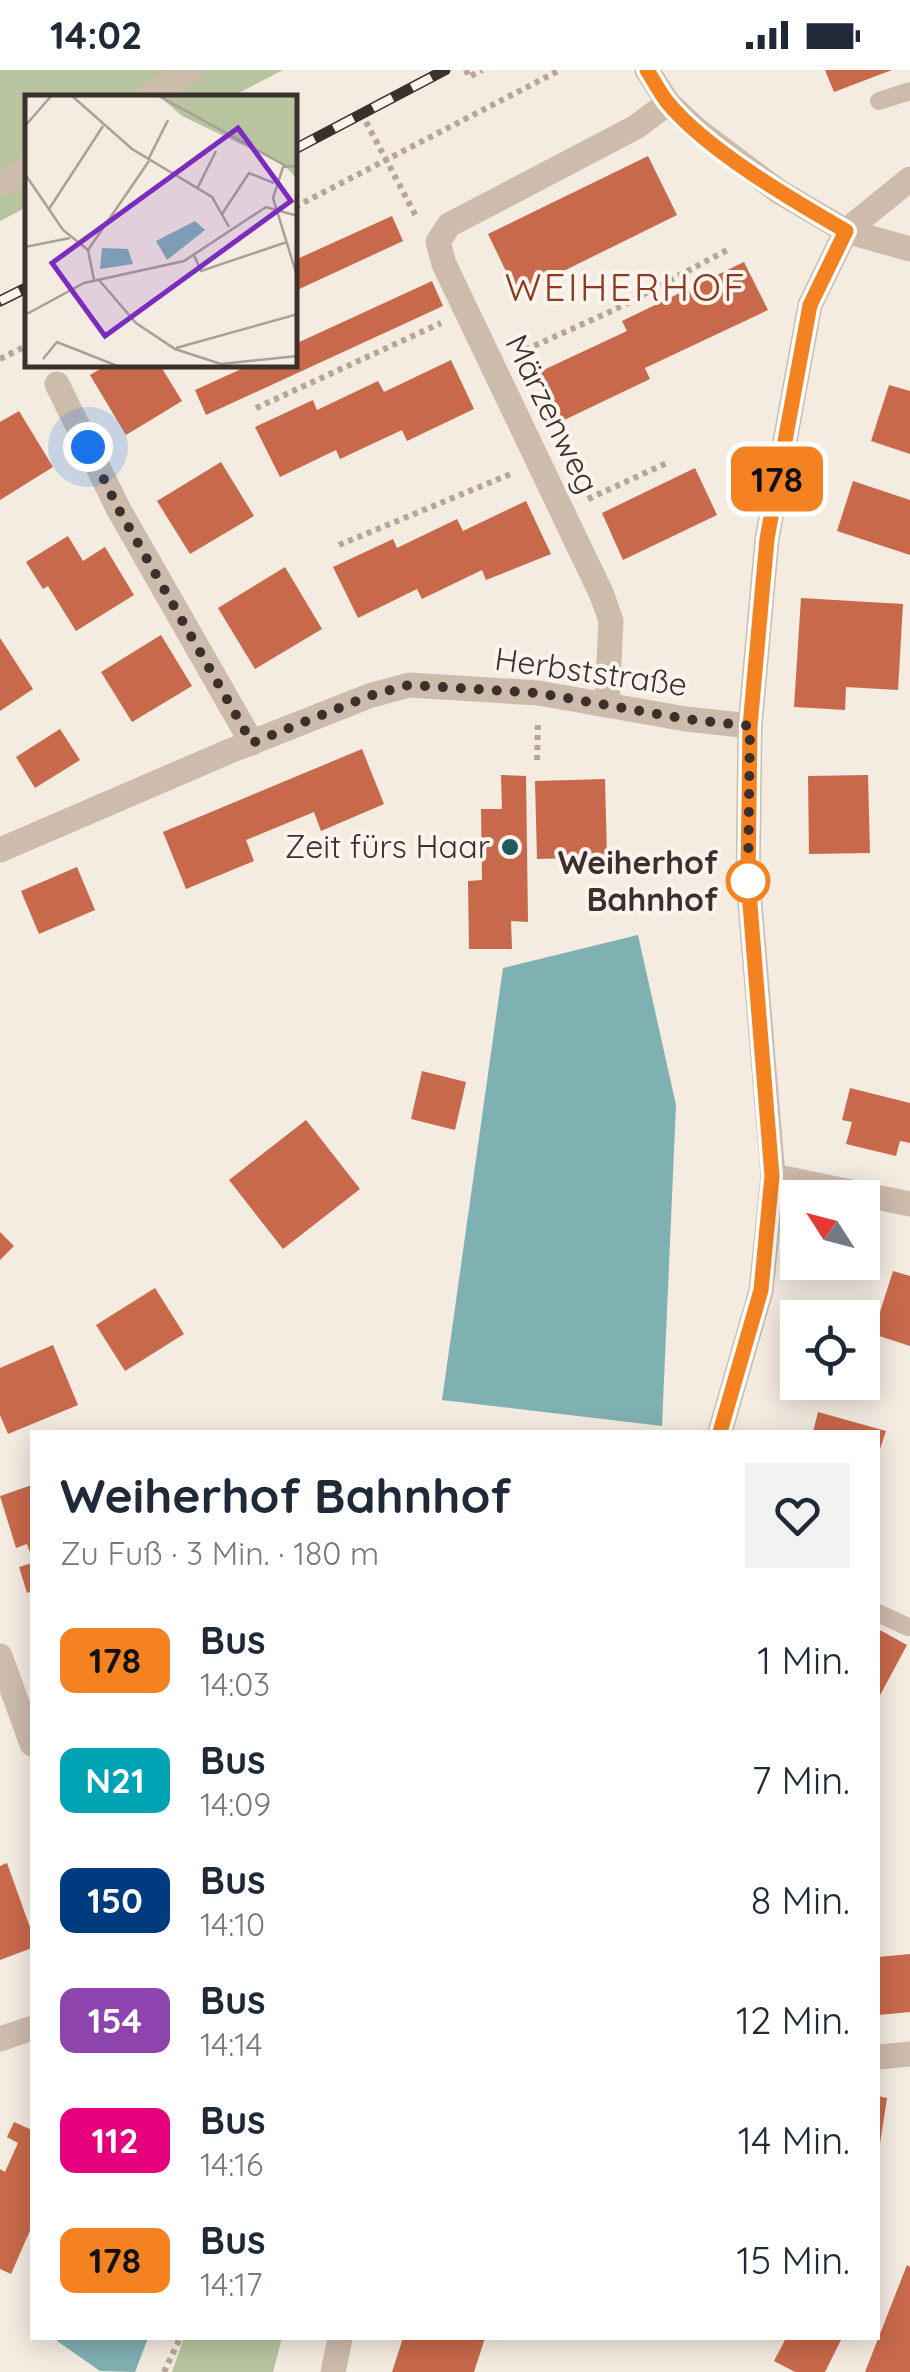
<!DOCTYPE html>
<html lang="de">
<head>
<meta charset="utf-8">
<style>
	body { margin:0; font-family:Quicksand,sans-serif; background:#f2f2f3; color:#1f2937; height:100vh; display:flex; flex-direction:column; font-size:38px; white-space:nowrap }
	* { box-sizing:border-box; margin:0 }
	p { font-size:32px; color:#747a83 }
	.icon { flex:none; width:55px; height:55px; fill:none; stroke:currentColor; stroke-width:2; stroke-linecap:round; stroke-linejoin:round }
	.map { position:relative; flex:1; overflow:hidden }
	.drawer { position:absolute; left:30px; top:1360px; width:850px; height:910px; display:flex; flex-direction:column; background:#fff; border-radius:0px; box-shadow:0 5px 25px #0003 }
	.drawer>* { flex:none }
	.badge { padding:0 20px; border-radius:15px; font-size:35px; line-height:65px }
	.needle { width:65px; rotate:306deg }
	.fabs { position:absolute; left:780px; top:1110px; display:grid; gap:20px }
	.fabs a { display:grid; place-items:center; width:100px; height:100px; border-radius:0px; background:#fff; box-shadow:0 5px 25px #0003; font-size:50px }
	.you { position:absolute; width:50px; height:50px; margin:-25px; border:8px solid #fff; border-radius:50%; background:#1a73e8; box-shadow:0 0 0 15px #1a73e833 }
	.map>.badge { position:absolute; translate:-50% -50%; box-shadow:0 0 0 5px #fff }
	.round { display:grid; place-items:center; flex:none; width:105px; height:105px; border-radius:0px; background:#f2f2f3 }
	.summary { display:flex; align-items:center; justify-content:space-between; height:170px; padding:0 30px }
	h1 { font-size:48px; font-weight:700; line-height:75px }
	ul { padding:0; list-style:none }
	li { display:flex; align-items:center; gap:30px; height:120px; padding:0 30px }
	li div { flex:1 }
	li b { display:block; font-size:38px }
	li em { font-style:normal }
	li .badge { min-width:110px; font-weight:700; text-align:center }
	.status { display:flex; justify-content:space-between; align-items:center; height:70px; padding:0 50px; background:#fff; direction:ltr }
	.status svg { height:28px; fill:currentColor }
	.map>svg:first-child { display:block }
	.green { fill:#b8c4a0 }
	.water { fill:#7fb0b2 }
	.building { fill:#c8694b }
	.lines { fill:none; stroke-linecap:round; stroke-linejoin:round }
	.path { stroke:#b9a596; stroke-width:6; stroke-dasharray:5 5; stroke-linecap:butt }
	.service { stroke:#cdbbac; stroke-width:18 }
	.minor { stroke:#cdbbac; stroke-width:25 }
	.tertiary { stroke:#cdbbac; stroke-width:25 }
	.rail-casing { stroke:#3b302b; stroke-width:11 }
	.rail { stroke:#fbf5ee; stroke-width:8; stroke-dasharray:22; stroke-linecap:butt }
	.line-casing { stroke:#fff; stroke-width:22 }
	.line { stroke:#f58220; stroke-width:15 }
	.walk { stroke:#3b302b; stroke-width:10; stroke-dasharray:0 18 }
	.poi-dot { fill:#1f5a5e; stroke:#fbf5ee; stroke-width:4 }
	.stop-dot { fill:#fff; stroke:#f58220; stroke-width:5 }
	.labels { text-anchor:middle; stroke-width:8; stroke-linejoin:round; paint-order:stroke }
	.street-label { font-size:32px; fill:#3b302b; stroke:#fbf5ee }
	.poi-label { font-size:32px; fill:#3b302b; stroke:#fbf5ee; text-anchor:end }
	.stop-label { font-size:32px; font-weight:bold; fill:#3b302b; stroke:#fbf5ee; text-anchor:end }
	.quarter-label { font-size:38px; letter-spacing:2.5px; fill:#8c3b22; stroke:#fbf5ee }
	.inset-road { fill:none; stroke:#aaa098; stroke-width:2.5 }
	.view { fill:#7b2cbf; fill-opacity:0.15; stroke:#7b2cbf; stroke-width:5 }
	.inset-edge { fill:none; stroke:#3b302b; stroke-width:5 }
</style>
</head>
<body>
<div class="status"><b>14:02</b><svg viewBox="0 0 49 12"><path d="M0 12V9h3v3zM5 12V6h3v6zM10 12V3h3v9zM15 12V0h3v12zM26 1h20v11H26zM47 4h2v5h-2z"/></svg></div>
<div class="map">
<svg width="910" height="2302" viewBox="0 0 910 2302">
	<rect width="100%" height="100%" fill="#f4ebe1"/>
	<g class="green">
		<path d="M0 0H283L231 27 28 28 27 137 0 151Z"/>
		<path d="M184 2268H282L273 2302H172Z"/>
	</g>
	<g class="water">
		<path d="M638 865 676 1035 662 1356 442 1330 503 898Z"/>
		<path d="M59 2268H148L135 2302 100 2301 57 2271Z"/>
	</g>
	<g class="building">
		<path d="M825 0H892L834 22Z"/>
		<path d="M648 86 677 145 517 224 488 164Z"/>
		<path d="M392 146 403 171 295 221V190Z"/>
		<path d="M744 192 768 240 645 298 650 309 560 352 537 303 627 261 622 251Z"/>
		<path d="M432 211 443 236 206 345 195 320 250 295H295V274Z"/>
		<path d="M451 290 474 339 407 371 402 360 340 389 336 380 280 407 255 357 313 330 317 340 378 311 384 322Z"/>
		<path d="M107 295H160L182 331 126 365 90 305Z"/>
		<path d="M889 315 910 321V384L871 371Z"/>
		<path d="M19 341 53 397 0 430V352Z"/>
		<path d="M221 392 254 446 190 484 157 431Z"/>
		<path d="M695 398 717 445 623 490 602 443Z"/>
		<path d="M853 411 910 430V485L837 461Z"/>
		<path d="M526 431 551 484 486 510 482 500 422 529 417 519 358 548 333 497 393 469 397 478 457 449 463 461Z"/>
		<path d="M68 466 83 491 105 477 134 525 76 561 48 516 43 519 26 492Z"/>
		<path d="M285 497 322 559 255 599 218 538Z"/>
		<path d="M801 528 903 534 898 620 846 617 845 640 794 637Z"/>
		<path d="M161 565 192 616 132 652 101 602Z"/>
		<path d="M0 568 33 619 0 641Z"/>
		<path d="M60 659 80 690 35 718 16 687Z"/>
		<path d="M362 679 384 734 321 761 314 742 246 770 254 791 186 819 163 762Z"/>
		<path d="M501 705 526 706 528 852 511 851 512 879H469L468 811 482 810 481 739H502Z"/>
		<path d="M868 705 870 783 809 784 808 706Z"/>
		<path d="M605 709 607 787 537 789 535 711Z"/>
		<path d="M77 797 95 840 39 864 21 821Z"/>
		<path d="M422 1001 466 1012 455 1060 411 1049Z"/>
		<path d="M850 1018 910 1033V1073L900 1071 896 1086 846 1074 852 1052 842 1050Z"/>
		<path d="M306 1050 360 1119 283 1179 229 1110Z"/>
		<path d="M0 1162 14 1176 0 1190Z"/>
		<path d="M893 1201 910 1206V1276L873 1264Z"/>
		<path d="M155 1218 184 1264 125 1301 96 1255Z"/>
		<path d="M53 1275 78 1335 8 1364 0 1345V1298Z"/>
		<path d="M818 1342 886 1361 879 1382 878 1362H813Z"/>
		<path d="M32 1415V1489L27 1474 16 1478 0 1426Z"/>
		<path d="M32 1493V1521L27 1523 19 1497Z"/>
		<path d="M878 1559 907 1575 878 1629Z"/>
		<path d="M7 1793 32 1863V1878L0 1890V1796Z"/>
		<path d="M910 1884V1942L879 1945 878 1887Z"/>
		<path d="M878 2026 887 2028 880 2074H878Z"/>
		<path d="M14 2052 32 2060V2156L11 2204 0 2199V2099L5 2102 18 2073 7 2067Z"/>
		<path d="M907 2195 910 2197V2302H865Z"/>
		<path d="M403 2268H485L474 2302H392Z"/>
		<path d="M786 2268H842L825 2302H795L774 2291Z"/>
	</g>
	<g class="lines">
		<g class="path">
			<path d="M466 0 469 7 482 0"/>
			<path d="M366 52 417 148"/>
			<path d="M295 137 560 0"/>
			<path d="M516 284 614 240 731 178"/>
			<path d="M0 289 28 275"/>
			<path d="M256 338 441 253"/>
			<path d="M588 429 669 392"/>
			<path d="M339 475 513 403"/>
			<path d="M537 690 538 650"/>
			<path d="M164 2302 180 2268"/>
		</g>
		<g class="service">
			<path d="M879 31 910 21"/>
			<path d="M878 1543 908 1557"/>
		</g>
		<g class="minor">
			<path d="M647 0 668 33 697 60 778 121 846 161 910 179"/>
			<path d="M146 28 192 0"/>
			<path d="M0 114 28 98"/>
			<path d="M57 314 119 440 252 673"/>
			<path d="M607 635 611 551 602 525 444 194 438 172 449 155 636 57 668 33"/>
			<path d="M0 780 230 681 369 626 409 615 538 623 686 649 750 656"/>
			<path d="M773 1106 910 1134"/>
			<path d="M0 1586 32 1674"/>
			<path d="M0 1969 32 1958"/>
			<path d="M878 1987 910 1984"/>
		</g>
		<g class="tertiary">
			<path d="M720 1362 761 1221 773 1106 748 810 750 656 767 469 810 235 846 161 910 109"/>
			<path d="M333 2302 340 2268"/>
		</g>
		<defs>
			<g id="rail">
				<path d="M295 79 445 0"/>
				<path d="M0 231 28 217"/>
			</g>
		</defs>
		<use href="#rail" class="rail-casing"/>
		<use href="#rail" class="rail"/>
	</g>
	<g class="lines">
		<defs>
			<path id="line" d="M647 0C654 11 660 23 668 33 707 80 792 130 846 161L810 235 767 469 750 656 748 810 772 1106 761 1220 720 1362"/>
		</defs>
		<use href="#line" class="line-casing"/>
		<use href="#line" class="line"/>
		<path class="walk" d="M88 377 119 440 252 673 369 626 409 615 538 623 686 649 750 656 748 811"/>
	</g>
	<circle class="poi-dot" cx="510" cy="777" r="10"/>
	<circle class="stop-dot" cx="748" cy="811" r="20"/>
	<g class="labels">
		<g class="street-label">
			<text transform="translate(552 344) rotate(64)" y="11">Märzenweg</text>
			<text transform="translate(591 602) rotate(8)" y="11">Herbststraße</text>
		</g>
		<g class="poi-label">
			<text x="490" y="788">Zeit fürs Haar</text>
		</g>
		<g class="stop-label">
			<text x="718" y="804">Weiherhof<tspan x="718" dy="37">Bahnhof</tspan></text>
		</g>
		<g class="quarter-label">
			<text x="626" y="231">WEIHERHOF</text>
		</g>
	</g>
	<g transform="translate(25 25)">
		<rect width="272" height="272" fill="#f4ebe1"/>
		<path d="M133 0H272V84L259 70 157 21Z" fill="#b8c4a0"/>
		<path d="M170 126 180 135 142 165 131 146ZM77 153 103 154 108 169 75 174Z" fill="#7fb0b2"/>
		<path class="inset-road" d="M46 0 107 54 187 102 204 132M132 0 261 71M0 31 27 0M123 65 143 25M273 71 258 72 248 103 273 184M0 79 38 135 63 155 69 185M173 92 191 56M24 114 78 31M197 119 224 78 249 88M0 152 45 143M63 155 124 66M169 160 176 176 262 147M74 185 111 228 150 254 196 269 273 261M0 220 59 188 159 166 241 112 273 121M151 253 273 219M18 264 32 247 95 272"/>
		<path class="view" d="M213 33 266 106 80 241 27 168Z"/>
		<rect width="272" height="272" class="inset-edge"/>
	</g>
</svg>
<div class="fabs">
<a><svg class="needle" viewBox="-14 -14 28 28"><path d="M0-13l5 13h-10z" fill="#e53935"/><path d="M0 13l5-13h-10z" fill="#747a83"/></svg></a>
<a><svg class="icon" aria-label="locate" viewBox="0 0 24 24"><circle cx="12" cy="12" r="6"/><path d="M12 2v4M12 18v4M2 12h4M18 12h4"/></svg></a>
</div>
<div class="you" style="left:88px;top:377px"></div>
<b class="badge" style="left:777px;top:409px;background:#f58220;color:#111">178</b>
<section class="drawer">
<div class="summary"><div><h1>Weiherhof Bahnhof</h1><p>Zu Fuß · 3 Min. · 180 m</p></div><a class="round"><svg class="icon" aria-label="heart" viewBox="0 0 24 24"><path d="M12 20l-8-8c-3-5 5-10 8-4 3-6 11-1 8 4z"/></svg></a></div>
<ul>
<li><span class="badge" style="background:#f58220;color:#111">178</span><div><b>Bus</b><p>14:03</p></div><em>1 Min.</em></li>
<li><span class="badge" style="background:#00a3b4;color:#fff">N21</span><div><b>Bus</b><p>14:09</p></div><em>7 Min.</em></li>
<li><span class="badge" style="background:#003b80;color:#fff">150</span><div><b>Bus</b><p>14:10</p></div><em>8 Min.</em></li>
<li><span class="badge" style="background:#8e44ad;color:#fff">154</span><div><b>Bus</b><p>14:14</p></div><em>12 Min.</em></li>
<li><span class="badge" style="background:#e6007e;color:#fff">112</span><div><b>Bus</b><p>14:16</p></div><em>14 Min.</em></li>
<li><span class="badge" style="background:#f58220;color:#111">178</span><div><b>Bus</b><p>14:17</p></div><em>15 Min.</em></li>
</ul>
</section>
</div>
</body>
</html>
